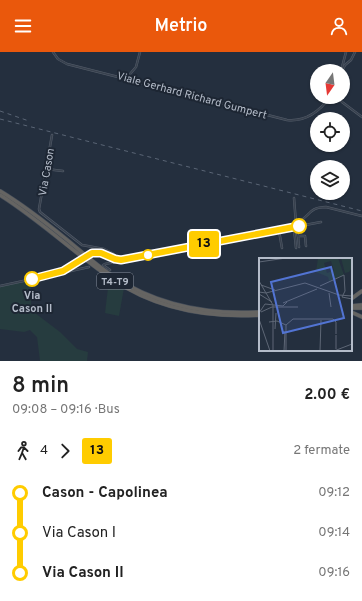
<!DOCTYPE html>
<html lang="it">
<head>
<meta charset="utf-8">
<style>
	body { margin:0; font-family:Overpass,sans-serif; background:#f6f6f6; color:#222; height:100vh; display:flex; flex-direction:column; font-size:15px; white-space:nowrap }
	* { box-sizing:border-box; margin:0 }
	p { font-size:13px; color:#767676 }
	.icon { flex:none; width:22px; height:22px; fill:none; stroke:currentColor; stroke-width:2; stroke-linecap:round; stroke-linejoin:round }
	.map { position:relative; height:309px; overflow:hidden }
	.sheet { display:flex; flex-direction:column; background:#fff; flex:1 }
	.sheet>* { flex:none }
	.badge { padding:0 8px; border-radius:3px; font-size:14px; line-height:26px }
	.needle { width:26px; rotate:194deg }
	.controls { position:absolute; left:310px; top:12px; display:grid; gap:8px }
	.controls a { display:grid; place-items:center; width:40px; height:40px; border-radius:50%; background:#fff; box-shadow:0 1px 3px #0004; font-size:20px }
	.map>.badge { position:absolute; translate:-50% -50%; box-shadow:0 0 0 2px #fff }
	.legs { display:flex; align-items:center; gap:6px; height:44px; padding:0 12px; font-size:13px }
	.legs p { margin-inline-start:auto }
	.head { display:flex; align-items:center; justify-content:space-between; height:68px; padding:0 12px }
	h1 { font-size:22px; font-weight:600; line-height:30px }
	ul { padding:0 12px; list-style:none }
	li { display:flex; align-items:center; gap:14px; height:40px; font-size:15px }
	li i { display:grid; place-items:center; width:6px; height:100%; margin:0 5px; background:currentColor }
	li i::after { content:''; width:10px; height:10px; margin:-5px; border:3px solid; border-radius:50%; background:#fff }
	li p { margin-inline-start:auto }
	li:first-child i { background:linear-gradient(#0000 50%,currentColor 0) }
	li:last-child i { background:linear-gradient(currentColor 50%,#0000 0) }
	header { display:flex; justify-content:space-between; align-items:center; height:52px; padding:0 12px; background:#ea580c; color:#fff; font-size:18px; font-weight:600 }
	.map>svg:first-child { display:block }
	.grass { fill:#263c3f }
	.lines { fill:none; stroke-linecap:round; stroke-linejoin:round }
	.minor-casing { stroke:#565f6c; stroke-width:2.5 }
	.trunk-casing { stroke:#434c59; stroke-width:4.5 }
	.minor { stroke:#38414e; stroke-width:1.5 }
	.trunk { stroke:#656462; stroke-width:3.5 }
	.rail { stroke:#5a6575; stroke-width:1; stroke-dasharray:4 4; stroke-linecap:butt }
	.minor-bridge-casing { stroke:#565f6c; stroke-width:2.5; stroke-linecap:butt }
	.minor-bridge { stroke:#38414e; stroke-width:1.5 }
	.line-1-casing { stroke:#fff; stroke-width:9 }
	.line-1 { stroke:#fc0; stroke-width:6 }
	.stop-1-dot { fill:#fff; stroke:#fc0; stroke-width:2 }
	.labels { text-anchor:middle; stroke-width:4; stroke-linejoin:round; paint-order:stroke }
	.shield { fill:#1d2633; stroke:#878f9c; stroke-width:1 }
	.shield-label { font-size:10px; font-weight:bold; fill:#b4bcc9 }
	.street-label { font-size:11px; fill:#b4bcc9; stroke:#1d2633 }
	.stop-label { font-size:11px; font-weight:bold; fill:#b4bcc9; stroke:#1d2633 }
	.inset-road { fill:none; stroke:#5e6776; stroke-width:1 }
	.view { fill:#5274d3; fill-opacity:0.15; stroke:#5274d3; stroke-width:2 }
	.inset-edge { fill:none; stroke:#b4bcc9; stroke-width:2 }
</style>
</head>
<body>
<header><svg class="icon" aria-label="menu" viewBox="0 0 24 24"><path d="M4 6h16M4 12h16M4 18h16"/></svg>Metrio<svg class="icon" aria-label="person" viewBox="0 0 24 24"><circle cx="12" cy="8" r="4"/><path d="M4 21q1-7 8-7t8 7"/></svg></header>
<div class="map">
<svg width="362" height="309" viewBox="0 0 362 309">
	<rect width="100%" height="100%" fill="#242f3e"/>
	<g class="grass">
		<path d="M109 227 124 236 119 264 105 261Z"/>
		<path d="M31 228V258L60 280 77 297 88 300 87 309H40L37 285 30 278 24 280 0 277V235Z"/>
	</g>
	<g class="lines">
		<defs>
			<g id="minor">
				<path d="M53 0 58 7 67 12 287 68C306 70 319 60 330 45"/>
				<path d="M341 19 346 0"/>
				<path d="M342 19 345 13 351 8 355 0"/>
				<path d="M130 22 136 15 140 0"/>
				<path d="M122 25 127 23"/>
				<path d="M338 45 342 50 362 65"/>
				<path d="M329 47 335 45"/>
				<path d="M52 83 39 157 40 160 82 193 104 197 112 201 117 205 115 210 105 212 103 213 110 218"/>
				<path d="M46 117 63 119"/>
				<path d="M294 146 296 172"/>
				<path d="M296 174 297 171C310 165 308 155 326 155L362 164"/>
				<path d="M295 175 298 184H305L306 194"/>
				<path d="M294 176 296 196"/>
				<path d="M279 179 282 196"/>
				<path d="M298 184 299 195"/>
				<path d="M90 202C102 197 110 208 121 208L321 170"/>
				<path d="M63 219 66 220 89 215"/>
				<path d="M0 234 60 221 79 209"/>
			</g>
			<g id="trunk">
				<path d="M0 139C23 153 45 170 66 187 82 200 97 214 114 225 158 254 208 263 260 260"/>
				<path d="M0 143C40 168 74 201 112 227 156 257 208 266 260 263"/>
				<path d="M351 247 362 239"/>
				<path d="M351 254 362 253"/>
				<path d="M351 256H362"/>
				<path d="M351 260 362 265"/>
			</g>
		</defs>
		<use href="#minor" class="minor-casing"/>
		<use href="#trunk" class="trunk-casing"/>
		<use href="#minor" class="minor"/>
		<use href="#trunk" class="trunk"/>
		<g class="rail">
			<path d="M0 59 29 69"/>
			<path d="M0 67 362 159"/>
		</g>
		<defs>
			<path id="minor-bridge" d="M80 209 90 202"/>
		</defs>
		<use href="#minor-bridge" class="minor-bridge-casing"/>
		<use href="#minor-bridge" class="minor-bridge"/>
	</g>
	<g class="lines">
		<defs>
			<path id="line-1" d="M32 227 63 219 92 201H101L115 207 121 208 299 174"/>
		</defs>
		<use href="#line-1" class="line-1-casing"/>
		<use href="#line-1" class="line-1"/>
	</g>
	<g class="stop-1-dot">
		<circle cx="299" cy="174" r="7"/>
		<circle cx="148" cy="203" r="5"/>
		<circle cx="32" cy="227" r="7"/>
	</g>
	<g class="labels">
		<rect class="shield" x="97" y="221" width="36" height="16" rx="3"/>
		<g class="shield-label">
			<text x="115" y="233">T4-T9</text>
		</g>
		<g class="street-label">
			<text transform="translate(192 43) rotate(15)" y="4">Viale Gerhard Richard Gumpert</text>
			<text transform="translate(46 120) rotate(-80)" y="4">Via Cason</text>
		</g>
		<g class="stop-label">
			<text x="32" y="247">Via<tspan x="32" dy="13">Cason II</tspan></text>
		</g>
	</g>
	<g transform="translate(259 206)">
		<rect width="93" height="93" fill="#242f3e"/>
		<path d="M59 0H79L85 17 70 23 69 19 57 14ZM72 3 75 12 68 15 65 5Z" fill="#263c3f" fill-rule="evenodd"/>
		<path d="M82 0H93V10L90 14 86 15Z" fill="#263c3f"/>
		<path class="inset-road" d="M0 4 27 0M85 17 86 33 83 39 93 41M0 23 14 47V93M2 27 16 32M61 28 85 17M0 34 7 35 46 25 80 37 93 38M70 35 72 49M0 36 13 44M24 45 58 31M2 54 13 49H39M0 55 6 46 24 48 28 44M0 61 11 93M10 64 18 63 27 67V93M27 67 34 61H74L77 64V76M16 71 17 55M77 91V77M25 93 26 73M61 93 62 62M75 93 93 86"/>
		<path class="view" d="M72 9 85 60 24 75 12 24Z"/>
		<rect width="93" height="93" class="inset-edge"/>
	</g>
</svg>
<div class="controls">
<a><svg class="needle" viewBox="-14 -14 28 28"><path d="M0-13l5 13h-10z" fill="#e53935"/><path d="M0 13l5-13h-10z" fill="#767676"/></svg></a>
<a><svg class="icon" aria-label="locate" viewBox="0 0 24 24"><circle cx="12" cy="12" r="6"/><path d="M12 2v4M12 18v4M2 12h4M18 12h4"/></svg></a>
<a><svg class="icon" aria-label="layers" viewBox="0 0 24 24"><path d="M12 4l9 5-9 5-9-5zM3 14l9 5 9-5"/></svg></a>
</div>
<b class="badge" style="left:204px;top:192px;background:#fc0;color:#111">13</b>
</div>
<section class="sheet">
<div class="head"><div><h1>8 min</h1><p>09:08 – 09:16 · Bus</p></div><b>2.00 €</b></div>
<div class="legs"><svg class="icon" aria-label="walk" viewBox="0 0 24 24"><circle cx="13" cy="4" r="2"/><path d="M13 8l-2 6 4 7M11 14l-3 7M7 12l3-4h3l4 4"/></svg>4<svg class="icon" aria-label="forward" viewBox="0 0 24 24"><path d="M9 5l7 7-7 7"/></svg><b class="badge" style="background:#fc0;color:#111">13</b><p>2 fermate</p></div>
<ul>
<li><i style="color:#fc0"></i><b>Cason - Capolinea</b><p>09:12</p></li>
<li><i style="color:#fc0"></i><span>Via Cason I</span><p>09:14</p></li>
<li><i style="color:#fc0"></i><b>Via Cason II</b><p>09:16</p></li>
</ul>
</section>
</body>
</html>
